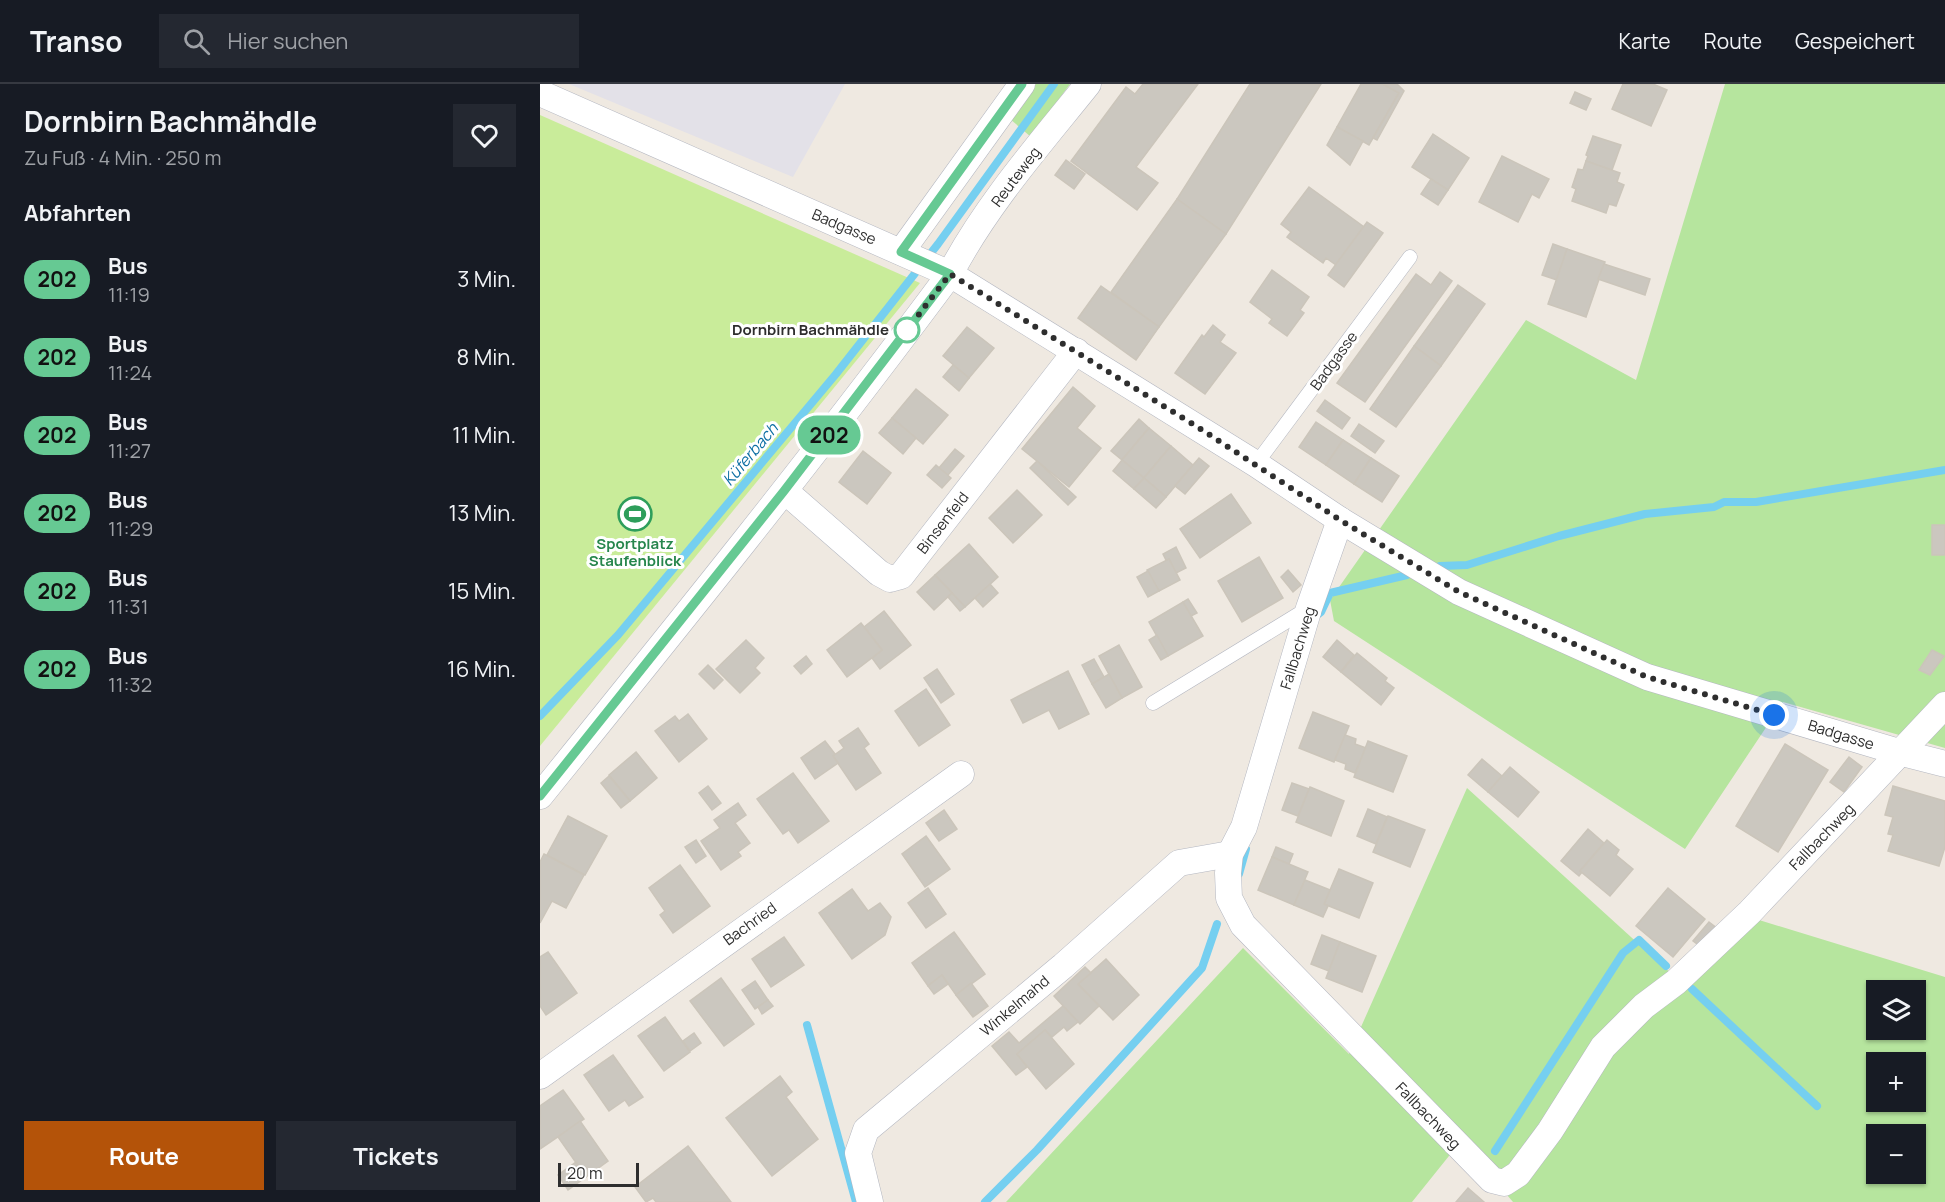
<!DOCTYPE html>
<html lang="de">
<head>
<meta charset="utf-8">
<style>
	body { margin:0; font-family:Manrope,sans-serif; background:#242831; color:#f1f3f6; height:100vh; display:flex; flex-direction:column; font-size:22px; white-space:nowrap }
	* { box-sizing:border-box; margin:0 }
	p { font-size:20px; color:#9ea1a6 }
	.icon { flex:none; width:33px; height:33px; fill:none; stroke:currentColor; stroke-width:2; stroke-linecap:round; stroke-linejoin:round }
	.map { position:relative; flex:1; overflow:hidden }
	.side { display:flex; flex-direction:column; background:#171b24; width:540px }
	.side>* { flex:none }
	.badge { padding:0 12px; border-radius:20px; font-size:21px; line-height:39px }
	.controls { position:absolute; left:1326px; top:896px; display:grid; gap:12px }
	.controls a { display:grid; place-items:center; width:60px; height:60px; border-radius:0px; background:#171b24; box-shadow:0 2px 4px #0004; font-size:30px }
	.scale { position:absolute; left:18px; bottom:15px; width:81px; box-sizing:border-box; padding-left:6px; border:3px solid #2e2e2e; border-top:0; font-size:16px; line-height:21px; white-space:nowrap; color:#2e2e2e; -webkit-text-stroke:4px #fff; paint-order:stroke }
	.you { position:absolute; width:30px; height:30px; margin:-15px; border:4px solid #fff; border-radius:50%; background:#1a73e8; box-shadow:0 0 0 9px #1a73e833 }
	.map>.badge { position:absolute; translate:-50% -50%; box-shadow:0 0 0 3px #fff }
	h2 { padding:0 24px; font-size:22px; line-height:54px }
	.round { display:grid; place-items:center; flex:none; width:63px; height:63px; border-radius:0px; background:#242831 }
	.overview { display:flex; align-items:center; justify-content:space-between; height:102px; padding:0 24px }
	h1 { font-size:28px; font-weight:700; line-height:45px }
	.button { display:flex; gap:12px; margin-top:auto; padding:12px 24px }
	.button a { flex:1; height:69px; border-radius:0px; background:#b45309; color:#fff; font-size:24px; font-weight:700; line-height:69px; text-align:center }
	.button a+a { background:#242831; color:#f1f3f6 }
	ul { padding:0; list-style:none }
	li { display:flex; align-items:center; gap:18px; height:78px; padding:0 24px }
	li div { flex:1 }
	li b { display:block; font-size:22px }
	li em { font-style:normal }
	li .badge { min-width:66px; font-weight:700; text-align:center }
	header { display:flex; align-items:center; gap:36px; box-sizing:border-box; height:84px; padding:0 30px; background:#171b24; border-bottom:2px solid #363941 }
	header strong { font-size:28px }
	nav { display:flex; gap:33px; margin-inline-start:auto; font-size:21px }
	.search { width:420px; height:54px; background:#242831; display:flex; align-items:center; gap:15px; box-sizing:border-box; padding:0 21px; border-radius:0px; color:#9ea1a6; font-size:22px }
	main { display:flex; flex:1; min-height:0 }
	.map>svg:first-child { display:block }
	.industrial { fill:#e3e1e8 }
	.green { fill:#b6e59e; fill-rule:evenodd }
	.pitch { fill:#c9ec9a }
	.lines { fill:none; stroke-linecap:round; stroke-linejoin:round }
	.stream { stroke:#75cff0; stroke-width:8 }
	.building { fill:#cbc7bf; stroke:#cbc5ba; stroke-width:1.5 }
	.service-casing { stroke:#b4b7c1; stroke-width:15 }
	.minor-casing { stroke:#b4b7c1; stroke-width:27 }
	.service { stroke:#fff; stroke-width:14 }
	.minor { stroke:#fff; stroke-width:26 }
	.line-casing { stroke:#fff; stroke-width:14 }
	.line { stroke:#66c993; stroke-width:9 }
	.walk { stroke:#2e2e2e; stroke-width:6; stroke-dasharray:0 10.8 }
	.stop-dot { fill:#fff; stroke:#66c993; stroke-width:3 }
	.labels { text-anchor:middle; stroke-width:6; stroke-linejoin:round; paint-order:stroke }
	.street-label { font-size:15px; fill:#2e2e2e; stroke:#fff }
	.stop-label { font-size:15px; font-weight:bold; fill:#2e2e2e; stroke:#fff; text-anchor:end }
	.leisure-label { font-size:15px; font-weight:bold; fill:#27864d; stroke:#fff }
	.water-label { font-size:16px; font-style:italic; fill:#0d6fa3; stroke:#fff }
</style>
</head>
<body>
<header>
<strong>Transo</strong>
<div class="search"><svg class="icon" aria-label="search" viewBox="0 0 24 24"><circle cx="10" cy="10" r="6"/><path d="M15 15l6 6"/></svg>Hier suchen</div>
<nav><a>Karte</a><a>Route</a><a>Gespeichert</a></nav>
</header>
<main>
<section class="side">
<div class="overview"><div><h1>Dornbirn Bachmähdle</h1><p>Zu Fuß · 4 Min. · 250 m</p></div><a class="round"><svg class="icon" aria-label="heart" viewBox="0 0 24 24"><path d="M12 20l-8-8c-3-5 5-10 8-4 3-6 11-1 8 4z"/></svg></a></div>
<h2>Abfahrten</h2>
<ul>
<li><span class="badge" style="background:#66c993;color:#111">202</span><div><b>Bus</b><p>11:19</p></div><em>3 Min.</em></li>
<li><span class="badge" style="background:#66c993;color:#111">202</span><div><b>Bus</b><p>11:24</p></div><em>8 Min.</em></li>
<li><span class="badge" style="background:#66c993;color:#111">202</span><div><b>Bus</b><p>11:27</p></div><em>11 Min.</em></li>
<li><span class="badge" style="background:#66c993;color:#111">202</span><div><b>Bus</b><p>11:29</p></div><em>13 Min.</em></li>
<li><span class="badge" style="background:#66c993;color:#111">202</span><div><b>Bus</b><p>11:31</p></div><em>15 Min.</em></li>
<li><span class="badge" style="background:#66c993;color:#111">202</span><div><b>Bus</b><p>11:32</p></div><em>16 Min.</em></li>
</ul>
<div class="button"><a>Route</a><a>Tickets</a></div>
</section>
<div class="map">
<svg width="1405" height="1118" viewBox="0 0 1405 1118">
	<rect width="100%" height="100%" fill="#efe9e1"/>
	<path class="industrial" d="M29 0H305L253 93Z"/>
	<g class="green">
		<path d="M496 0H530L491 53 470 35Z"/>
		<path d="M1185 0H1405V664L1243 618 1145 765 794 537 790 516 986 236 1096 296Z"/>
		<path d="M927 704 1146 903 1219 836 1405 893V1118H973L921 1057 872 1118H466L703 864 809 970ZM1336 906H1376V945H1336ZM1336 978H1376V1017H1336ZM1336 1050H1376V1089H1336Z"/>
	</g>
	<path class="pitch" d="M0 31 380 199 0 662Z"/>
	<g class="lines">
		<g class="stream">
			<path d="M900 482 927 481 1019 452 1105 430 1174 423 1184 418H1216L1405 386"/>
			<path d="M777 531 781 528 790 509 867 491"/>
			<path d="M0 632 78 551 296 290 398 160 514 0"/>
			<path d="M699 790 706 765"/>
			<path d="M1152 905 1277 1022"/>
			<path d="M267 941 316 1118"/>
			<path d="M955 1067 1083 869 1099 856 1126 882"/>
			<path d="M445 1118 497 1066 662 884 677 840"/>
		</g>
	</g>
	<g class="building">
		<path d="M603 0H658L596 83 618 99 597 126 531 77 586 3 595 10Z"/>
		<path d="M710 0H781L686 150 637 115Z"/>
		<path d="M821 0H843L859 9 829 61 797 43Z"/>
		<path d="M843 0H857L864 7 837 56 833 54 859 9Z"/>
		<path d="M1083 0H1113L1127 6 1111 42 1072 25Z"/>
		<path d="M1035 8 1051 15 1046 26 1030 19Z"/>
		<path d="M797 43 823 57 810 81 787 61Z"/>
		<path d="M893 50 929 74 908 106 872 83Z"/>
		<path d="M1053 52 1081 61 1072 86 1046 77 1048 72 1046 71Z"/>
		<path d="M962 72 1009 95 999 114 992 110 978 138 939 118Z"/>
		<path d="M526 76 545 90 534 105 515 91Z"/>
		<path d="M1046 77 1080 89 1077 98 1084 101 1076 122 1069 120 1066 129 1032 117 1036 105 1032 103 1038 85 1043 86Z"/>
		<path d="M891 95 908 106 898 121 881 110Z"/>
		<path d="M769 103 824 143 796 181 786 174 783 179 747 153 751 148 741 140Z"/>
		<path d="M637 115 686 150 619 243 571 208Z"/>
		<path d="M827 138 843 149 804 203 788 191Z"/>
		<path d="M1013 160 1027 165 1017 196 1002 191Z"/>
		<path d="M1027 165 1065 178 1046 233 1008 220Z"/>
		<path d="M1064 180 1110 195 1105 211 1058 195Z"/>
		<path d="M732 186 769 213 760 226 764 229 747 252 729 239 732 235 710 218Z"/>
		<path d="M900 188 912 197 825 318 797 299 876 190 891 201Z"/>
		<path d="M918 201 945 220 901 282 874 262Z"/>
		<path d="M561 202 619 243 596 276 538 234Z"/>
		<path d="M673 241 685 251 680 258 696 269 665 310 635 289 662 251 664 253Z"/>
		<path d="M427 243 454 264 429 294 403 272Z"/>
		<path d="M874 262 901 282 856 343 830 325Z"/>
		<path d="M413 281 429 294 419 307 403 293Z"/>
		<path d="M533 303 555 322 537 344 561 364 529 403 482 365Z"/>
		<path d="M376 305 408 331 383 360 352 334Z"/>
		<path d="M785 316 810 334 802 345 777 327Z"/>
		<path d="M352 334 376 354 363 370 339 349Z"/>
		<path d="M599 335 609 344 582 376 571 367Z"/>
		<path d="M776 338 803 356 786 381 759 363Z"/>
		<path d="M819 340 844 357 835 369 811 352Z"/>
		<path d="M609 344 631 362 604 394 582 376Z"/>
		<path d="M803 356 831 374 814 400 786 381Z"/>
		<path d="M631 362 653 381 626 413 604 394Z"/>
		<path d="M415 365 424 372 408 391 399 384Z"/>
		<path d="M323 367 351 389 327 420 299 398Z"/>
		<path d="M659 374 669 382 645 410 635 402Z"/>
		<path d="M831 374 859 392 842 418 814 400Z"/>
		<path d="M582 376 604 394 594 405 573 387Z"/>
		<path d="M497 377 536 413 528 421 490 384Z"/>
		<path d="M396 381 411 394 402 404 387 391Z"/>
		<path d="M604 394 626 413 616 424 594 405Z"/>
		<path d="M477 406 502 431 473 459 449 434Z"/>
		<path d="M691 410 711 439 660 474 640 445Z"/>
		<rect x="1392" y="441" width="13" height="30"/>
		<path d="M429 460 458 493 425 523 395 491Z"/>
		<path d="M636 463 646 484 636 489 629 475 626 476 623 470Z"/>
		<path d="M719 473 743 514 702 538 678 497Z"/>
		<path d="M629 475 640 496 619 507 607 486Z"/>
		<path d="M748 486 761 501 753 508 741 493Z"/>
		<path d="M608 487 619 507 608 513 597 493Z"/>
		<path d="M395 491 412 509 394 526 377 508Z"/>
		<path d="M450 500 458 509 443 523 435 514Z"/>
		<path d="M412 509 425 523 420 527 408 513Z"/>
		<path d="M648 515 657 529 651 532 643 518Z"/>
		<path d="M643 518 663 552 628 572 609 538Z"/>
		<path d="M344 527 371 561 340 585 332 574 342 566 324 543Z"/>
		<path d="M321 539 342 566 307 593 287 566Z"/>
		<path d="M617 551 628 572 621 576 609 556Z"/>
		<path d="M206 556 224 574 215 584 220 589 200 609 176 585Z"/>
		<path d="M797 556 814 571 801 588 783 573Z"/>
		<path d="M579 561 602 603 582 614 559 572Z"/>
		<path d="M1392 566 1404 572 1390 591 1379 586Z"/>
		<path d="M817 569 847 594 845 597 854 604 841 621 801 588Z"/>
		<path d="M266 572 272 580 261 590 254 582Z"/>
		<path d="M554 575 564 593 552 600 542 581Z"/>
		<path d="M168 581 183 596 174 605 159 590Z"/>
		<path d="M397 585 414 610 401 619 384 594Z"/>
		<path d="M528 587 549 630 519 645 509 626 483 639 471 616Z"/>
		<path d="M569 590 582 614 566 624 552 600Z"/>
		<path d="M386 605 410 641 379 662 355 627Z"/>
		<path d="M773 628 809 642 794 678 759 664Z"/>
		<path d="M148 630 167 655 139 678 115 647 135 632 139 637Z"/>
		<path d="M318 644 329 660 324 664 341 689 316 706 293 672 304 664 299 657Z"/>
		<path d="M805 651 816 655 815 660 826 664 815 689 805 685 806 680 795 676Z"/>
		<path d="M285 657 295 670 293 672 298 679 275 695 261 674Z"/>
		<path d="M828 657 867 672 853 708 814 693Z"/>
		<path d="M1245 660 1288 686 1238 768 1196 742Z"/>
		<path d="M96 668 117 694 90 717 69 691Z"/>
		<path d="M1309 673 1322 683 1304 708 1290 698Z"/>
		<path d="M942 675 962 692 948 708 928 691Z"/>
		<path d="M970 683 999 708 978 733 948 708Z"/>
		<path d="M253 689 289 737 258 759 249 746 243 750 217 715Z"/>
		<path d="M69 692 90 717 81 724 61 699Z"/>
		<path d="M752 699 769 705 758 732 742 726Z"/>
		<path d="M168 702 181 719 172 726 159 709Z"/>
		<path d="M1353 702 1405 717V763L1399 782 1348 767 1353 751 1348 750 1353 733 1345 731Z"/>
		<path d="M770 703 804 717 791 752 756 738Z"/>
		<path d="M198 719 206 731 195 739 210 759 198 768 201 772 181 786 161 757 180 744 174 736Z"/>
		<path d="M828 725 847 733 836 760 817 752Z"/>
		<path d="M404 726 417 745 399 757 386 739Z"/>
		<path d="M28 732 67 752 45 791 7 771Z"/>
		<path d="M848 732 885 746 870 783 833 768Z"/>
		<path d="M1048 745 1064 759 1040 787 1042 788 1039 792 1021 777Z"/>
		<path d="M386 752 410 785 385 803 362 770Z"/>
		<path d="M156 756 166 772 156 779 145 763Z"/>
		<path d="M1067 756 1079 766 1076 771 1093 785 1070 812 1040 787Z"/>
		<path d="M736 763 753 770 749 780 732 773Z"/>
		<path d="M4 770 44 791 26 824 12 817 0 839V778Z"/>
		<path d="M732 773 768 788 754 821 718 806Z"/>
		<path d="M140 781 170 822 133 849 120 831 125 827 109 804Z"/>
		<path d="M799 785 833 799 819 834 784 820Z"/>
		<path d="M765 796 790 806 784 820 788 822 783 833 754 821Z"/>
		<path d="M388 804 406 830 386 844 368 819Z"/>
		<path d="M1128 804 1165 835 1133 873 1096 842Z"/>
		<path d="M312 805 328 827 340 819 351 833 345 851 312 875 279 829Z"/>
		<path d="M1169 838 1177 844 1161 863 1153 857Z"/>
		<path d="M414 848 445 890 416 911 402 891 388 902 372 879Z"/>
		<path d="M782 851 800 858 789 887 771 880Z"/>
		<path d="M244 853 264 881 231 903 212 875Z"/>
		<path d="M800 858 836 872 822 908 786 894Z"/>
		<path d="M8 868 37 909 6 931 0 922V873Z"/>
		<path d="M566 875 599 911 573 936 538 900Z"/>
		<path d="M545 883 551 889 538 900 559 922 540 940 514 912Z"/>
		<path d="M402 891 408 900 394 910 388 902Z"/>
		<path d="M181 894 214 940 184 962 150 917Z"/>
		<path d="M215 897 228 916 215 925 202 906Z"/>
		<path d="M431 899 448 922 433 933 416 911Z"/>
		<path d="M228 916 233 922 222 930 218 923Z"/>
		<path d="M523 922 538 938 527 947 524 943 512 953 505 946 477 970 487 983 476 991 452 962 469 948 479 959Z"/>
		<path d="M125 933 150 968 124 987 98 952Z"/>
		<path d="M505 946 534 980 506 1005 477 970Z"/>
		<path d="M154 949 161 959 150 967 143 957Z"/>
		<path d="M73 971 103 1013 89 1022 85 1016 69 1027 44 991Z"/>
		<path d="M240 992 252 1008 246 1013 278 1055 232 1092 186 1034Z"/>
		<path d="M23 1006 44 1035 0 1065V1022Z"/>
		<path d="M40 1037 68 1077 46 1093 18 1053Z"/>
		<path d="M148 1062 191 1118H116L113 1114 106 1118 95 1103Z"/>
		<path d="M36 1078 46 1093 28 1106 18 1091Z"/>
		<path d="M928 1104 944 1118H916Z"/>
	</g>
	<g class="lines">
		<defs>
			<g id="service">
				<path d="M716 380 870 173"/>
				<path d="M613 619 767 525"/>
			</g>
			<g id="minor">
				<path d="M0 9 410 190 716 380 800 436 919 508 1107 593 1362 669 1405 680"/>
				<path d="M361 168 482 0"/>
				<path d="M245 407 339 489 350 495 361 492 536 267"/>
				<path d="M800 436 769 524 704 743 690 770 688 789 689 814 703 841 952 1096 964 1099 978 1090 1010 1047 1063 963 1104 922 1136 898 1210 828 1405 621"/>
				<path d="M0 712C139 540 278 368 410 190 446 121 500 60 548 0"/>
				<path d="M0 992 421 690"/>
				<path d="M330 1118 318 1069 326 1046 523 882 639 779 690 770"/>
			</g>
		</defs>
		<use href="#service" class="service-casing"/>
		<use href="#minor" class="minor-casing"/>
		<use href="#service" class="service"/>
		<use href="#minor" class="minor"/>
	</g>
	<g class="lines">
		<defs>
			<path id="line" d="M0 712 244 407 410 190 361 168 482 0"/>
		</defs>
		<use href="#line" class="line-casing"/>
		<use href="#line" class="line"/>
		<path class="walk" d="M367 246 363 251 410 190 656 342 800 436 919 508 1107 593 1234 631"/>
	</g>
	<defs>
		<symbol id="stadium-ring" viewBox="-11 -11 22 22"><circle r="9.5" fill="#fff" stroke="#2e9e5b" stroke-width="1.5"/><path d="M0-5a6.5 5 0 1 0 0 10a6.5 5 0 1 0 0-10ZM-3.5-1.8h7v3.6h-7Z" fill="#2e9e5b"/></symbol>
	</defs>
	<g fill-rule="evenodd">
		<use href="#stadium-ring" x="76" y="411" width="38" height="38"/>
	</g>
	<circle class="stop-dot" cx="367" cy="246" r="12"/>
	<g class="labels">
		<g class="street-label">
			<text transform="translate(476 93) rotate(-53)" y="5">Reuteweg</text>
			<text transform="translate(304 143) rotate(23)" y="5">Badgasse</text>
			<text transform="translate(794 277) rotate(-54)" y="5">Badgasse</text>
			<text transform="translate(403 439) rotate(-52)" y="5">Binsenfeld</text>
			<text transform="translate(758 564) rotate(-73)" y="5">Fallbachweg</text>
			<text transform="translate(1301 651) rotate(17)" y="5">Badgasse</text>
			<text transform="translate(1282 753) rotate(-46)" y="5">Fallbachweg</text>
			<text transform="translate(210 840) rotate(-36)" y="5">Bachried</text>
			<text transform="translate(475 922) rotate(-40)" y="5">Winkelmahd</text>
			<text transform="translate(888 1032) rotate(46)" y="5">Fallbachweg</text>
		</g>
		<g class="stop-label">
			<text x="349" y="251">Dornbirn Bachmähdle</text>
		</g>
		<g class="leisure-label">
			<text x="95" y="465">Sportplatz<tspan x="95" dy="17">Staufenblick</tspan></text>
		</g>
		<g class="water-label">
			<text transform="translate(210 370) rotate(-50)" y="6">Küferbach</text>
		</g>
	</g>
</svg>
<div class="controls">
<a><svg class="icon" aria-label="layers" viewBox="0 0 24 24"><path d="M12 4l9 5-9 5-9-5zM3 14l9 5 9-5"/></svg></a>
<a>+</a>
<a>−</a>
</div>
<div class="scale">20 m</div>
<div class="you" style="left:1234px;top:631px"></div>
<b class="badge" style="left:289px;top:351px;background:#66c993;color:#111">202</b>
</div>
</main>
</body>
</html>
